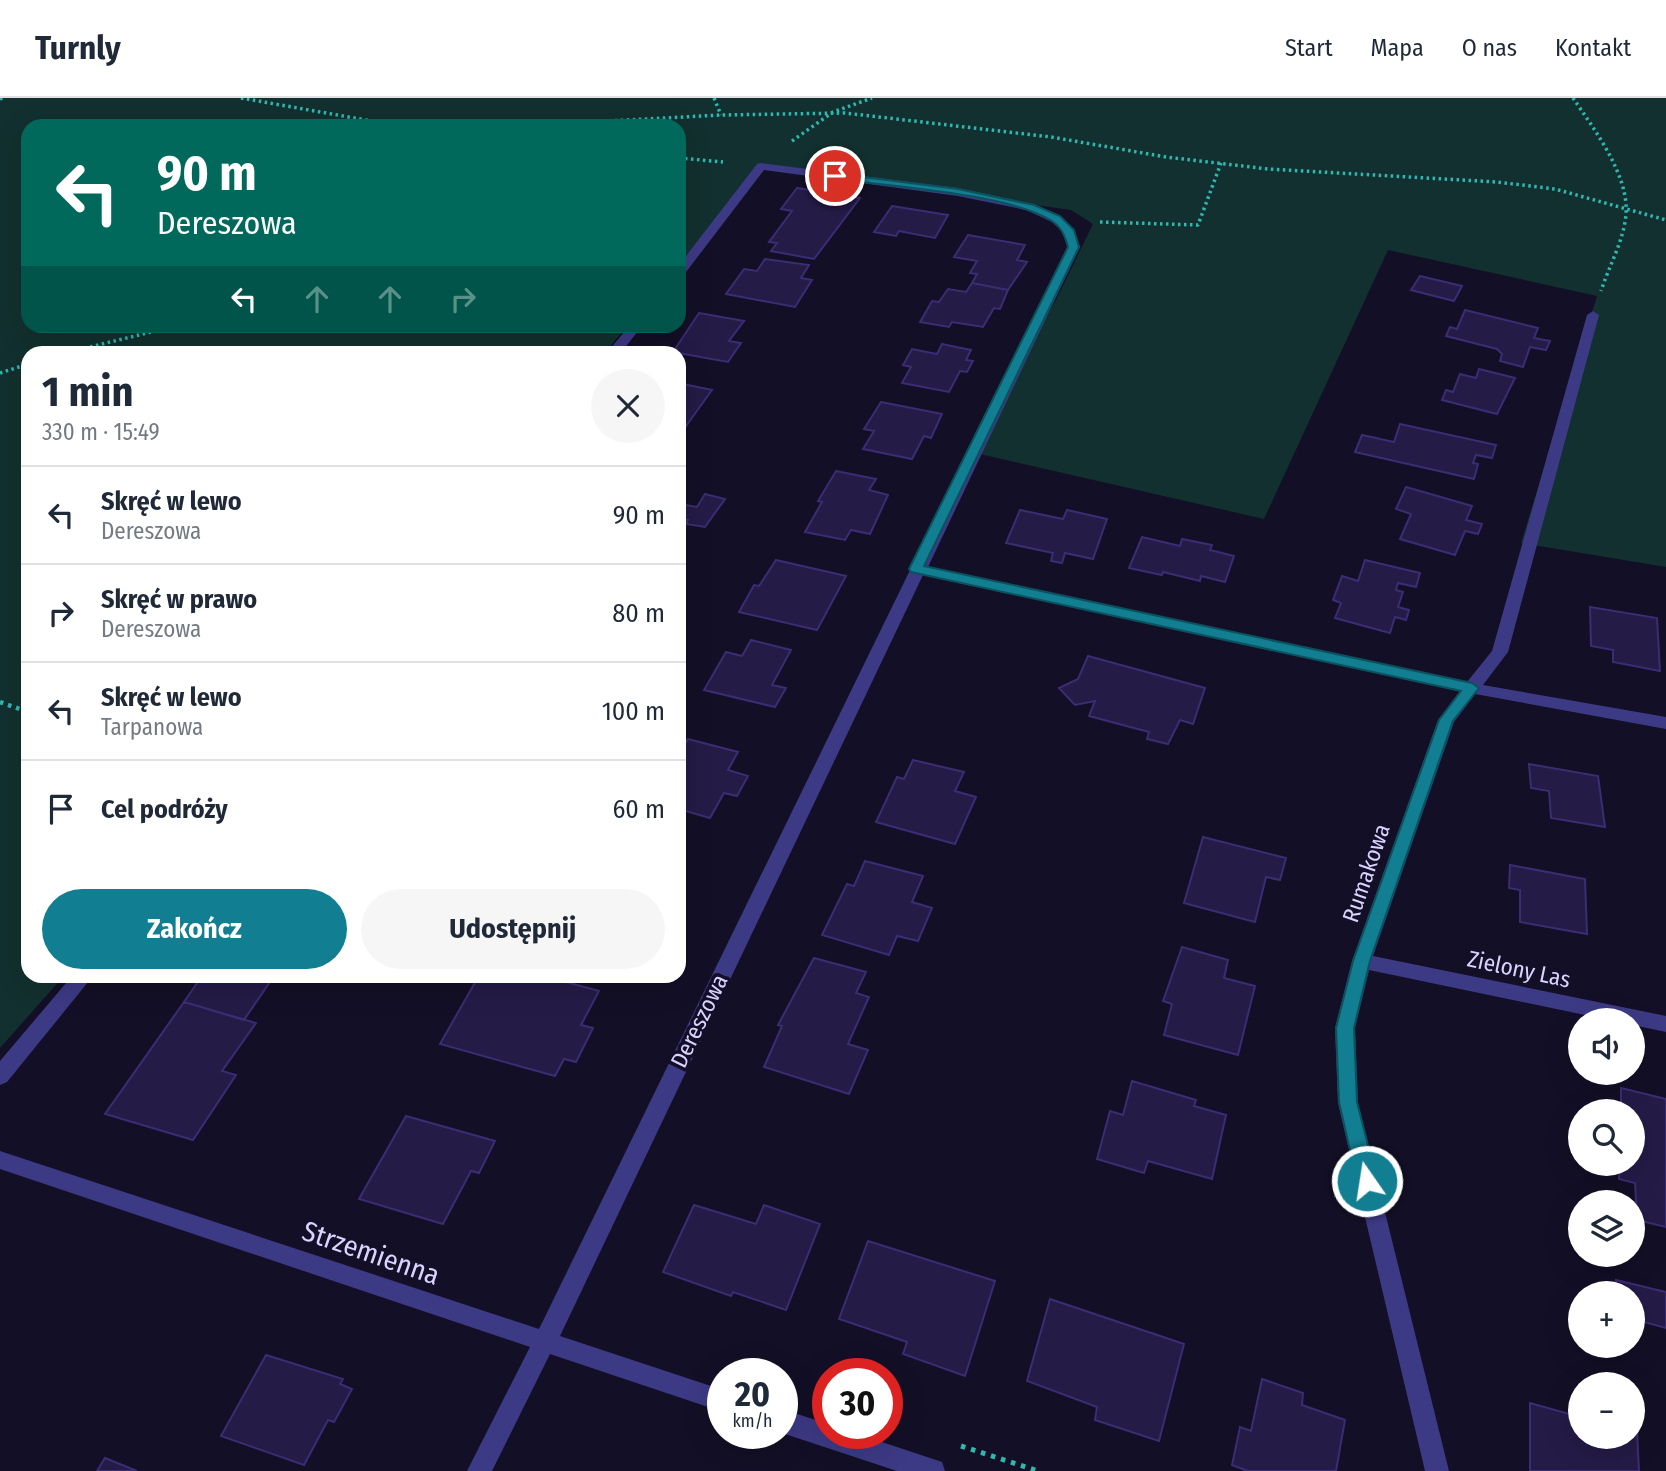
<!DOCTYPE html>
<html lang="pl">
<head>
<meta charset="utf-8">
<style>
  body { margin:0; font-family:"Fira Sans Condensed",sans-serif; background:#f6f6f7; color:#1f2937; height:100vh; display:flex; flex-direction:column; font-size:26px; white-space:nowrap }
  * { box-sizing:border-box; margin:0 }
  p { font-size:23px; color:#747a83 }
  .icon { flex:none; width:38px; height:38px; fill:none; stroke:currentColor; stroke-width:2; stroke-linecap:round; stroke-linejoin:round }
  .map { position:relative; flex:1; overflow:hidden }
  .panel { position:absolute; left:21px; top:248px; width:665px; height:637px; display:flex; flex-direction:column; background:#fff; border-radius:21px; box-shadow:0 7px 28px #0002 }
  .panel>* { flex:none }
  .top-card { position:absolute; left:21px; top:21px; width:665px; height:214px; border-radius:21px; box-shadow:0 7px 28px #0002; background:#00695c; color:#fff; overflow:hidden }
  .buttons { position:absolute; left:1568px; top:910px; display:grid; gap:14px }
  .buttons a { display:grid; place-items:center; width:77px; height:77px; border-radius:50%; background:#fff; box-shadow:0 7px 28px #0002; font-size:35px }
  .speed { position:absolute; left:707px; top:1260px; display:flex; gap:14px; font-size:35px; font-weight:700; text-align:center }
  .speed>* { display:grid; place-content:center; width:91px; height:91px; border-radius:50%; background:#fff; box-shadow:0 7px 28px #0002; line-height:1 }
  .speed small { font-size:18px; font-weight:400 }
  .speed .limit { border:10px solid #d22; background:#fff; color:#111 }
  .pin { position:absolute; display:grid; place-items:center; width:60px; height:60px; color:#fff; margin:-30px; border:4px solid #fff; border-radius:50%; box-shadow:0 2px 7px #0007 }
  .me { position:absolute; width:77px; margin:-38px; rotate:347deg; stroke-linejoin:round; filter:drop-shadow(0 0 5px #0008) }
  .turn { display:flex; align-items:center; gap:24px; height:147px; padding:0 21px; font-size:32px }
  .turn .icon { width:91px; height:91px; stroke-width:2.5 }
  .turn b { display:block; font-size:49px; line-height:60px }
  .lanes { display:flex; align-items:center; height:66px; padding:0 21px; background:#0003; justify-content:center; gap:35px; direction:ltr }
  .lanes .off { opacity:.35 }
  .round { display:grid; place-items:center; flex:none; width:74px; height:74px; border-radius:37px; background:#f6f6f7 }
  .overview { display:flex; align-items:center; justify-content:space-between; height:119px; padding:0 21px }
  h1 { font-size:42px; font-weight:700; line-height:52px }
  .button { display:flex; gap:14px; margin-top:auto; padding:14px 21px }
  .button a { flex:1; height:80px; border-radius:42px; background:#117e91; color:#fff; font-size:28px; font-weight:700; line-height:80px; text-align:center }
  .button a+a { background:#f6f6f7; color:#1f2937 }
  ul { padding:0; list-style:none }
  li { display:flex; align-items:center; gap:21px; height:98px; padding:0 21px; border-top:2px solid #e0e1e3 }
  li div { flex:1 }
  li b { display:block; font-size:26px }
  li em { font-style:normal }
  header { display:flex; align-items:center; gap:42px; box-sizing:border-box; height:98px; padding:0 35px; background:#fff; border-bottom:2px solid #e0e1e3 }
  header strong { font-size:33px }
  nav { display:flex; gap:38px; margin-inline-start:auto; font-size:24px }
  .map>svg:first-child { display:block }
</style>
</head>
<body>
<header>
<strong>Turnly</strong>
<nav><a>Start</a><a>Mapa</a><a>O nas</a><a>Kontakt</a></nav>
</header>
<div class="map">
<svg width="1666" height="1373" viewBox="0 0 1666 1373">
  <rect width="100%" height="100%" fill="#130f26"/>
  <path fill="#12302f" d="M 0,0 L 1666,0 L 1666,469 L 1521,445 L 1597,198 L 1388,152 L 1264,421 L 971,354 L 1056,202 L 1093,126 L 1071,112 L 762,69 L 679,167 L 679,28 L 28,28 L 28,228 L 627,228 L 604,256 L 28,256 L 28,878 L 63,879 L 0,950 Z"/>
  <path fill="#241b47" stroke="#3b2d73" stroke-width="2" d="M 797,90 L 860,100 L 814,161 L 771,153 L 777,145 L 769,144 L 792,113 L 781,111 Z
    M 892,108 L 948,117 L 935,140 L 899,133 L 896,138 L 874,134 Z
    M 968,137 L 1025,147 L 1017,162 L 1027,164 L 1008,192 L 972,185 L 977,176 L 970,175 L 977,163 L 954,159 Z
    M 765,161 L 809,167 L 801,180 L 812,182 L 795,209 L 726,196 L 744,171 L 757,173 Z
    M 1420,178 L 1462,188 L 1454,203 L 1411,192 Z
    M 972,185 L 1008,192 L 1000,211 L 994,210 L 983,229 L 952,224 L 949,229 L 920,224 L 932,203 L 939,204 L 948,191 L 966,194 Z
    M 1465,212 L 1538,230 L 1534,240 L 1550,243 L 1546,252 L 1530,249 L 1523,269 L 1500,263 L 1502,256 L 1497,251 L 1446,238 L 1450,229 L 1457,231 Z
    M 699,215 L 744,223 L 729,243 L 741,245 L 728,264 L 673,254 Z
    M 942,246 L 971,252 L 966,262 L 973,263 L 967,274 L 960,273 L 949,294 L 902,285 L 911,269 L 903,267 L 912,251 L 937,256 Z
    M 1479,271 L 1515,280 L 1497,316 L 1442,302 L 1446,292 L 1453,294 L 1460,276 L 1476,280 Z
    M 679,282 L 683,286 L 712,292 L 684,331 L 679,330 Z
    M 881,304 L 942,316 L 931,340 L 924,338 L 912,361 L 863,351 L 874,333 L 864,331 Z
    M 1400,326 L 1496,347 L 1492,360 L 1476,357 L 1473,365 L 1478,366 L 1474,381 L 1355,354 L 1362,337 L 1394,344 Z
    M 836,373 L 876,381 L 869,392 L 888,397 L 870,436 L 851,432 L 845,442 L 805,434 L 822,404 L 818,403 Z
    M 1406,389 L 1472,408 L 1466,422 L 1482,426 L 1478,436 L 1465,433 L 1455,457 L 1400,441 L 1411,416 L 1396,411 Z
    M 705,396 L 725,401 L 705,429 L 686,426 L 688,422 L 679,420 L 679,406 L 697,409 Z
    M 1020,412 L 1063,421 L 1067,412 L 1107,421 L 1093,461 L 1065,455 L 1062,465 L 1051,463 L 1053,455 L 1006,445 Z
    M 1142,439 L 1180,448 L 1182,441 L 1212,447 L 1210,452 L 1234,458 L 1225,484 L 1201,478 L 1200,483 L 1163,474 L 1162,477 L 1129,470 Z
    M 776,462 L 846,478 L 817,532 L 739,514 L 754,487 L 759,488 Z
    M 1365,462 L 1420,475 L 1416,489 L 1398,485 L 1396,492 L 1403,494 L 1398,509 L 1409,512 L 1406,522 L 1395,519 L 1390,535 L 1335,520 L 1341,505 L 1333,502 L 1342,478 L 1358,483 Z
    M 1590,509 L 1657,520 L 1660,573 L 1613,564 L 1613,552 L 1591,548 Z
    M 751,542 L 791,552 L 772,587 L 786,590 L 775,609 L 704,592 L 726,554 L 742,558 Z
    M 1088,558 L 1205,590 L 1193,626 L 1180,622 L 1168,646 L 1147,641 L 1149,634 L 1089,618 L 1095,603 L 1075,607 L 1059,590 L 1078,581 Z
    M 688,641 L 738,654 L 728,672 L 748,678 L 737,698 L 724,695 L 710,720 L 679,711 L 679,656 Z
    M 913,662 L 964,674 L 955,693 L 976,699 L 955,746 L 876,724 L 897,679 L 904,681 Z
    M 1529,666 L 1598,678 L 1605,729 L 1551,720 L 1549,693 L 1531,690 Z
    M 1203,739 L 1286,760 L 1280,782 L 1266,779 L 1255,824 L 1184,805 Z
    M 865,763 L 923,778 L 912,804 L 932,810 L 918,843 L 897,838 L 889,857 L 822,837 L 847,786 L 854,788 Z
    M 1510,767 L 1585,781 L 1587,836 L 1520,824 L 1520,792 L 1509,790 Z
    M 1182,849 L 1228,862 L 1224,880 L 1255,888 L 1238,957 L 1164,937 L 1172,906 L 1163,903 Z
    M 814,860 L 866,874 L 856,895 L 869,899 L 848,946 L 868,952 L 849,996 L 764,969 L 782,928 L 778,927 Z
    M 274,878 L 244,922 L 184,904 L 202,878 Z
    M 468,878 L 544,878 L 599,893 L 581,927 L 593,930 L 576,964 L 564,961 L 555,978 L 440,946 L 477,881 Z
    M 184,904 L 256,925 L 222,973 L 236,977 L 193,1042 L 105,1016 Z
    M 1132,983 L 1196,1002 L 1194,1008 L 1226,1017 L 1212,1081 L 1148,1063 L 1144,1075 L 1097,1061 L 1110,1013 L 1123,1017 Z
    M 1621,990 L 1666,1001 L 1666,1129 L 1637,1122 L 1635,1085 L 1619,1081 L 1620,1066 L 1633,1066 L 1633,1013 L 1621,1013 Z
    M 406,1018 L 495,1043 L 479,1075 L 471,1073 L 443,1126 L 359,1101 Z
    M 694,1107 L 756,1126 L 764,1107 L 820,1126 L 786,1212 L 733,1194 L 731,1198 L 663,1174 Z
    M 868,1143 L 995,1183 L 965,1278 L 903,1256 L 907,1244 L 839,1221 Z
    M 1616,1182 L 1666,1194 L 1666,1230 L 1633,1221 L 1633,1195 L 1616,1195 Z
    M 1050,1201 L 1184,1246 L 1159,1343 L 1095,1322 L 1097,1309 L 1027,1283 Z
    M 266,1257 L 343,1281 L 340,1286 L 352,1291 L 334,1324 L 328,1322 L 304,1367 L 221,1338 Z
    M 1262,1281 L 1303,1295 L 1302,1307 L 1345,1322 L 1336,1373 L 1248,1373 L 1232,1367 L 1240,1329 L 1251,1333 Z
    M 1530,1305 L 1580,1319 L 1580,1339 L 1633,1339 L 1633,1332 L 1637,1333 L 1639,1373 L 1530,1373 Z
    M 105,1360 L 137,1373 L 97,1373 Z"/>
  <g fill="none" stroke-linecap="round" stroke-linejoin="round">
    <path stroke="#2fb8b0" stroke-width="3.5" stroke-dasharray="2.5 3.5" stroke-linecap="butt" d="M 241,0 L 400,28
      M 714,0 L 721,17
      M 1573,0 C 1594,31 1629,77 1626,116 C 1624,142 1609,168 1601,193
      M 0,1 L 3,0
      M 513,28 L 721,17 L 845,15 L 1051,39 L 1166,59 L 1268,71 L 1497,84 L 1555,91 L 1666,122
      M 792,43 L 833,14 L 872,0
      M 679,60 L 723,64
      M 1100,124 L 1198,127 L 1221,65
      M 61,256 L 176,228
      M 0,275 L 28,266"/>
    <path stroke="#2fb8b0" stroke-width="4.5" stroke-dasharray="3.5 5" stroke-linecap="butt" d="M 0,604 L 28,614"/>
    <path stroke="#2fb8b0" stroke-width="5" stroke-dasharray="4.5 6" stroke-linecap="butt" d="M 961,1348 L 1038,1373"/>
    <path fill="#3d3a85" fill-rule="evenodd" d="M 761,65 L 958,90 L 1034,106 L 1060,118 L 1074,131 L 1080,149 L 928,469 L 1467,584 L 1492,553 L 1587,217 L 1593,213 L 1599,217 L 1508,554 L 1483,587 L 1666,619 L 1666,631 L 1475,596 L 1454,624 L 1373,858 L 1666,918 L 1666,934 L 1633,927 L 1633,922 L 1609,922 L 1369,872 L 1355,930 L 1358,1005 L 1449,1373 L 1425,1373 L 1338,1005 L 1335,930 L 1352,863 L 1438,622 L 1460,593 L 923,477 L 560,1238 L 723,1292 L 723,1314 L 550,1256 L 492,1373 L 467,1373 L 530,1249 L 0,1071 L 0,1053 L 539,1231 L 1068,149 L 1064,135 L 1052,124 L 1026,112 L 958,98 L 764,72 L 683,178 L 679,179 L 679,167 L 757,66 Z
      M 629,228 L 642,228 L 620,256 L 606,256 Z
      M 72,878 L 93,878 L 7,984 L 0,987 L 0,963 Z
      M 782,1311 L 828,1326 L 828,1335 L 855,1335 L 942,1364 L 945,1373 L 897,1373 L 782,1335 Z"/>
  </g>
  <path fill="#117e91" stroke="#0b525e" stroke-width="2" d="M 831,75 L 958,91 L 1034,107 L 1060,118 L 1074,132 L 1079,149 L 924,468 L 1472,585 L 1479,590 L 1453,623 L 1370,863 L 1354,930 L 1357,1004 L 1377,1083 L 1374,1089 L 1367,1092 L 1360,1089 L 1357,1083 L 1339,1004 L 1336,930 L 1353,863 L 1439,622 L 1461,593 L 911,474 L 909,471 L 1068,149 C 1065,138 1062,130 1052,123 C 1010,96 888,88 835,81 L 831,80 Z"/>
  <g text-anchor="middle" dominant-baseline="central" stroke-width="7" stroke-linejoin="round" paint-order="stroke">
    <g font-size="23" fill="#d9d4ff" stroke="#130f26">
      <text transform="translate(1366 775) rotate(-71)">Rumakowa</text>
      <text transform="translate(1519 871) rotate(12)">Zielony Las</text>
      <text transform="translate(699 923) rotate(-64)">Dereszowa</text>
    </g>
    <g font-size="28" fill="#d9d4ff" stroke="#130f26">
      <text transform="translate(371 1155) rotate(19)">Strzemienna</text>
    </g>
  </g>
</svg>
<div class="buttons">
<a><svg class="icon" aria-label="sound" viewBox="0 0 24 24"><path d="M4 9h4l5-4v14l-5-4H4zM17 9q2 3 0 6"/></svg></a>
<a><svg class="icon" aria-label="search" viewBox="0 0 24 24"><circle cx="10" cy="10" r="6"/><path d="M15 15l6 6"/></svg></a>
<a><svg class="icon" aria-label="layers" viewBox="0 0 24 24"><path d="M12 4l9 5-9 5-9-5zM3 14l9 5 9-5"/></svg></a>
<a>+</a>
<a>−</a>
</div>
<div class="speed"><div>20<small>km/h</small></div><div class="limit">30</div></div>
<div class="pin" style="left:835px;top:78px;background:#d93025"><svg class="icon" aria-label="arrive" viewBox="0 0 24 24"><path d="M6 21V4h12l-3 4 3 4H6"/></svg></div>
<svg class="me" style="left:1367px;top:1083px" viewBox="-20 -20 40 40"><circle r="17" fill="#117e91" stroke="#fff" stroke-width="3"/><path d="M0-11L8 9 0 5-8 9z" fill="#fff"/></svg>
<div class="top-card">
<div class="turn"><svg class="icon" aria-label="left" viewBox="0 0 24 24"><path d="M17 20v-9H6M10 6l-5 5 5 5"/></svg><div><b>90 m</b>Dereszowa</div></div>
<div class="lanes"><svg class="icon" aria-label="left" viewBox="0 0 24 24"><path d="M17 20v-9H6M10 6l-5 5 5 5"/></svg><svg class="icon off" aria-label="ahead" viewBox="0 0 24 24"><path d="M12 20V5M6 11l6-6 6 6"/></svg><svg class="icon off" aria-label="ahead" viewBox="0 0 24 24"><path d="M12 20V5M6 11l6-6 6 6"/></svg><svg class="icon off" aria-label="right" viewBox="0 0 24 24"><path d="M7 20v-9h11M14 6l5 5-5 5"/></svg></div>
</div>
<section class="panel">
<div class="overview"><div><h1>1 min</h1><p>330 m · 15:49</p></div><a class="round"><svg class="icon" aria-label="close" viewBox="0 0 24 24"><path d="M6 6l12 12M18 6L6 18"/></svg></a></div>
<ul>
<li><svg class="icon" aria-label="left" viewBox="0 0 24 24"><path d="M17 20v-9H6M10 6l-5 5 5 5"/></svg><div><b>Skręć w lewo</b><p>Dereszowa</p></div><em>90 m</em></li>
<li><svg class="icon" aria-label="right" viewBox="0 0 24 24"><path d="M7 20v-9h11M14 6l5 5-5 5"/></svg><div><b>Skręć w prawo</b><p>Dereszowa</p></div><em>80 m</em></li>
<li><svg class="icon" aria-label="left" viewBox="0 0 24 24"><path d="M17 20v-9H6M10 6l-5 5 5 5"/></svg><div><b>Skręć w lewo</b><p>Tarpanowa</p></div><em>100 m</em></li>
<li><svg class="icon" aria-label="arrive" viewBox="0 0 24 24"><path d="M6 21V4h12l-3 4 3 4H6"/></svg><div><b>Cel podróży</b></div><em>60 m</em></li>
</ul>
<div class="button"><a>Zakończ</a><a>Udostępnij</a></div>
</section>
</div>
</body>
</html>
